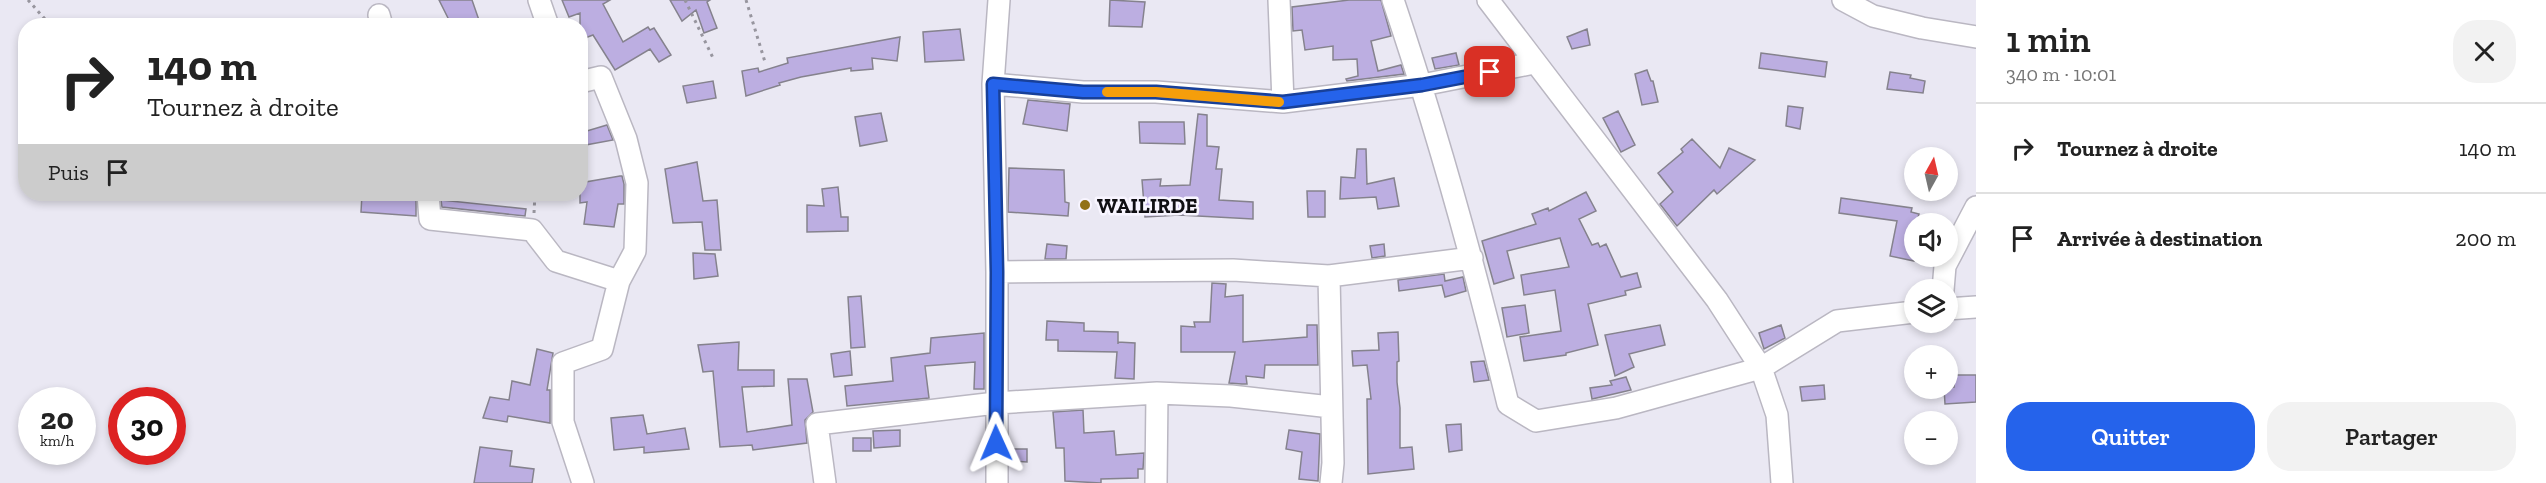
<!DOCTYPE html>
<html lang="fr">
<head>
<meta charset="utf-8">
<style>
  body { margin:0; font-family:"Zilla Slab",serif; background:#f2f2f2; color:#222; height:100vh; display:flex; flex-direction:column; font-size:22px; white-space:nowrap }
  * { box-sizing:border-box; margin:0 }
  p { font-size:20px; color:#767676 }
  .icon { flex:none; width:33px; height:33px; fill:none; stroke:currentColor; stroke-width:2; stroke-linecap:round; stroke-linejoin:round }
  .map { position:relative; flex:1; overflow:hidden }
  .side { display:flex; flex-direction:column; background:#fff; width:570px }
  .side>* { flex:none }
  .top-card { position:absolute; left:18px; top:18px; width:570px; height:183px; border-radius:24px; box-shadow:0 3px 9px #0003; background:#fff; color:#222; overflow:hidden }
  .needle { width:39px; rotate:8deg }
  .fabs { position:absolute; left:1904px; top:147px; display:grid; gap:12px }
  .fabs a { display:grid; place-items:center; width:54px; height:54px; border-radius:50%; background:#fff; box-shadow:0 3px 9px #0003; font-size:30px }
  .speed { position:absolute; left:18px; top:387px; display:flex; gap:12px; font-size:30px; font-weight:700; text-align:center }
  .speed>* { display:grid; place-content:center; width:78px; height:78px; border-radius:50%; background:#fff; box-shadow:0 3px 9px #0003; line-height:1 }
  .speed small { font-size:15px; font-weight:400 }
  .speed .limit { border:9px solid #d22; background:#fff; color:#111 }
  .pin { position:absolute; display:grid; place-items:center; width:51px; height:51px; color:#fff; margin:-26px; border-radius:12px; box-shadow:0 3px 9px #0006 }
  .me { position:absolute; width:66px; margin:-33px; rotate:359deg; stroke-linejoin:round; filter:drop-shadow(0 0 4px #0008) }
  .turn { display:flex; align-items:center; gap:21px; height:126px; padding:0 30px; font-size:27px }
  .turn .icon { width:78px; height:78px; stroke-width:2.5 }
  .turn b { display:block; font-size:42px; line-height:51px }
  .then { display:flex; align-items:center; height:57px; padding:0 30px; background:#0003; gap:12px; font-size:22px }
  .round { display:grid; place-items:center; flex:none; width:63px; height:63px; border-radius:24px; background:#f2f2f2 }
  .summary { display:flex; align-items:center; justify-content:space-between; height:102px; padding:0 30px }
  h1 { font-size:36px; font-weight:600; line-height:45px }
  .cta { display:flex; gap:12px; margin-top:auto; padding:12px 30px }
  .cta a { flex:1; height:69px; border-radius:24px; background:#2563eb; color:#fff; font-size:24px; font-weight:600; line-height:69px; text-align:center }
  .cta a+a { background:#f2f2f2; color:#222 }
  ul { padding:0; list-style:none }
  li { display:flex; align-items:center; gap:18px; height:90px; padding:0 30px; border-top:2px solid #e0e0e0 }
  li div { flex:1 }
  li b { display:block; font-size:22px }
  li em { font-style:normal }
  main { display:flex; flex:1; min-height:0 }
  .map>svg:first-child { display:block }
</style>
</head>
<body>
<main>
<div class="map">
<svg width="1976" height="483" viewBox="0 0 1976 483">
  <rect width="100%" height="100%" fill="#eae8f3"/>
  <path fill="#bcaee1" stroke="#85828d" stroke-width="1.5" d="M 439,0 L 472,0 L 481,26 L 452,26 Z
    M 562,0 L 610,0 L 603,4 L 623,42 L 648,27 L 650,30 L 654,28 L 671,55 L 659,62 L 650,49 L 615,70 L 593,35 L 580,40 L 580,13 L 569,17 Z
    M 670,0 L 710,0 L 707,2 L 717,28 L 704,33 L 696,10 L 682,21 Z
    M 1110,0 L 1145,2 L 1142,27 L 1109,26 Z
    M 1349,0 L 1381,0 L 1391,36 L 1371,41 L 1378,71 L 1401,65 L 1404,74 L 1347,81 L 1346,79 L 1358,76 L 1357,59 L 1333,60 L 1333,46 L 1305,50 L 1302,30 L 1293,31 L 1292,7 Z
    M 960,29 L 964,60 L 925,62 L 923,32 Z
    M 1587,29 L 1590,45 L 1572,49 L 1567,37 Z
    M 900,37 L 897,61 L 872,58 L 873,69 L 851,71 L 851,68 L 801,77 L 779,83 L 780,85 L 746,96 L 742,71 L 758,68 L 759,72 L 788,63 L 787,58 Z
    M 1456,53 L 1459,65 L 1435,69 L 1432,58 Z
    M 1761,53 L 1827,62 L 1825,77 L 1759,68 Z
    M 1647,70 L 1651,81 L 1653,81 L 1658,102 L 1642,105 L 1635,74 Z
    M 1890,72 L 1911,75 L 1910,78 L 1925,81 L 1923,93 L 1887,89 Z
    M 713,81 L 716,98 L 687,103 L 683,86 Z
    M 1028,100 L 1070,104 L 1067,131 L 1023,124 Z
    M 1788,106 L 1803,108 L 1800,129 L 1786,126 Z
    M 1618,111 L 1635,145 L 1621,152 L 1603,118 Z
    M 881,113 L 887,141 L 860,146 L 855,117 Z
    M 1198,114 L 1207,115 L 1207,146 L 1219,147 L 1216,169 L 1222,169 L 1219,200 L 1253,202 L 1253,219 L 1179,215 L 1145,217 L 1142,180 L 1161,179 L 1160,186 L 1190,185 Z
    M 1139,122 L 1184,122 L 1185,144 L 1140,143 Z
    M 607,125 L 613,140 L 580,146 L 580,133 Z
    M 1692,139 L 1720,168 L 1729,148 L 1755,160 L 1717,194 L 1714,190 L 1677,226 L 1660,204 L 1673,192 L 1658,173 L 1683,152 L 1681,149 Z
    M 1357,149 L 1366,149 L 1367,184 L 1394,178 L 1399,206 L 1378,209 L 1376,197 L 1340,199 L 1341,177 L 1355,178 Z
    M 697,162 L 703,201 L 717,200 L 721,250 L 705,250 L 702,222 L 673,223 L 665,169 Z
    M 1009,168 L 1064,170 L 1065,202 L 1069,203 L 1068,216 L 1008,212 Z
    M 620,176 L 622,176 L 624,184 L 624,204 L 618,204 L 614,227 L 584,224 L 587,202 L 580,203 L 580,183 Z
    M 838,187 L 841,217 L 848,217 L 848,231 L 807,232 L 807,205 L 824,206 L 822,189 Z
    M 1307,191 L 1325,191 L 1325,217 L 1308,217 Z
    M 1586,192 L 1596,211 L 1579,219 L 1592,245 L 1598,243 L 1600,247 L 1606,244 L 1621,277 L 1637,273 L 1641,287 L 1625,291 L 1626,295 L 1588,304 L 1598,345 L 1566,353 L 1566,355 L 1524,361 L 1520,337 L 1561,331 L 1555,290 L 1524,295 L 1521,275 L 1569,267 L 1560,238 L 1507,251 L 1514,278 L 1494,284 L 1482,241 L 1536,224 L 1532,214 L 1548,208 L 1549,211 Z
    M 362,194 L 394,194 L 394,200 L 416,200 L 416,216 L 361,212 Z
    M 1841,198 L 1912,208 L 1911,212 L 1919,214 L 1916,224 L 1914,224 L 1914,261 L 1890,256 L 1897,221 L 1839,213 Z
    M 441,200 L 526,209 L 525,216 L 442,207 Z
    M 1047,244 L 1067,246 L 1066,259 L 1045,259 Z
    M 1384,244 L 1385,256 L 1372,258 L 1370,246 Z
    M 693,253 L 715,254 L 718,276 L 694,279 Z
    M 1444,274 L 1445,281 L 1463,277 L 1466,291 L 1445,297 L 1442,285 L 1399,291 L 1398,280 Z
    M 1212,283 L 1226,284 L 1225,297 L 1243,295 L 1243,342 L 1307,337 L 1307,325 L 1317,325 L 1318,365 L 1265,365 L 1264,378 L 1246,376 L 1247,384 L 1242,384 L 1229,383 L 1235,352 L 1181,352 L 1181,326 L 1195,327 L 1194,322 L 1210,322 Z
    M 861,296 L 865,347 L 851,348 L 848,297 Z
    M 1525,305 L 1529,333 L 1507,337 L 1502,308 Z
    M 1047,321 L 1084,323 L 1084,331 L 1118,332 L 1118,344 L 1118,342 L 1135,343 L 1134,379 L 1115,378 L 1117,352 L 1058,351 L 1058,340 L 1046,340 Z
    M 1660,325 L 1665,345 L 1629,354 L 1634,367 L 1615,376 L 1605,335 Z
    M 1781,325 L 1785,338 L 1764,349 L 1759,333 Z
    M 1398,332 L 1399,361 L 1397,362 L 1397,382 L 1400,408 L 1400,448 L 1412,447 L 1414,469 L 1368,474 L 1367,399 L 1371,399 L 1367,365 L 1353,366 L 1352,351 L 1379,350 L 1378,333 Z
    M 984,333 L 984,389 L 974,389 L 975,362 L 925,366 L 929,398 L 847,406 L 845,386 L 893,381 L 891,358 L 930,353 L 931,338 Z
    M 739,342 L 738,370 L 774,370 L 774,386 L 742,387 L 747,432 L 792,425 L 788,379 L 807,379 L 813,412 L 805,420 L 807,443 L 753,450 L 752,445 L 720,447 L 713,371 L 703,372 L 698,345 Z
    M 537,349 L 553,353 L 547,390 L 550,390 L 550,423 L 508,416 L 507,422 L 483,418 L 490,397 L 509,400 L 512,381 L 530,385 Z
    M 850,351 L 852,375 L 834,377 L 831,354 Z
    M 1484,361 L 1489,380 L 1474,382 L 1471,362 Z
    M 1954,375 L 1976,375 L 1976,402 L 1945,404 L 1944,388 L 1954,387 Z
    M 1626,377 L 1631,390 L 1592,399 L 1590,388 L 1612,385 L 1610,381 Z
    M 1824,385 L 1825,399 L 1802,401 L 1800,387 Z
    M 1083,410 L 1084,433 L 1114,431 L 1116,455 L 1144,453 L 1143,469 L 1138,469 L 1138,478 L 1101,479 L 1101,483 L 1065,481 L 1064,448 L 1056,448 L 1053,412 Z
    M 643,415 L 647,434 L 685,428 L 689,449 L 644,453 L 644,447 L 614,450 L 611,418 Z
    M 1461,424 L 1462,450 L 1449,452 L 1446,425 Z
    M 900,430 L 900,446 L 874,448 L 873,431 Z
    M 1289,430 L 1320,434 L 1318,481 L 1299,479 L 1302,452 L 1286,449 Z
    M 853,438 L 871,438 L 871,451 L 853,451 Z
    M 480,447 L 512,451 L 510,466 L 534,469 L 532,483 L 474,483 Z
    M 1010,449 L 1027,449 L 1027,462 L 1010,461 Z"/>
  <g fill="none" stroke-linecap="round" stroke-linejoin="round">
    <defs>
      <path id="minor" d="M 539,0 L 548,26
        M 1279,0 L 1283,102
        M 1393,0 C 1438,133 1475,267 1508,404 L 1536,421 L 1616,408 L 1761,368 L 1837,321 L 1914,312
        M 1488,0 L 1717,300 L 1761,368 L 1777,415 L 1782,483
        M 1843,0 L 1873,16 L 1922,28 L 1976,37
        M 379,15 L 382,26
        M 580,82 L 601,77 L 626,139 L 637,183 L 635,251 L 619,281
        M 993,84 L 1083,92 L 1156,92 L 1283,102 L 1422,85 L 1534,63
        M 428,194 L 430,219 L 532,230 L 556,261 L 619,281 L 602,349 L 563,363 L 563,422 L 583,483
        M 997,272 L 1233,270 L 1329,276 L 1472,258
        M 1329,276 L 1333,463 L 1331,483
        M 1943,290 L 1945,266 L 1976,207
        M 1947,309 L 1976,307
        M 825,483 L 817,424 L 996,403 L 1157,393 L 1231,396 L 1331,407
        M 997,483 L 997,272 L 993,84 L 999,0
        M 1156,483 L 1157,393"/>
    </defs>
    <use href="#minor" stroke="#bab7c2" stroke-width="24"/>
    <path stroke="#97959e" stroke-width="3" stroke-dasharray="3 4.5" stroke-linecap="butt" d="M 28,0 L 51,26
      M 685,0 L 714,60
      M 746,0 L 765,62
      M 534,213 L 535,194"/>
    <use href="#minor" stroke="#fff" stroke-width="21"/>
  </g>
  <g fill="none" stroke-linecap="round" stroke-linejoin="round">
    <defs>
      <path id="route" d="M 996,443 L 997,272 L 993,84 L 1083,92 L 1156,92 L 1283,102 L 1422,85 L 1490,72"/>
    </defs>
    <use href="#route" stroke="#184099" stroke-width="15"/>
    <use href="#route" stroke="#2563eb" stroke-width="10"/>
    <path stroke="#f59e0b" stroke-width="10" d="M 1107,92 L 1156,92 L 1279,102"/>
  </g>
  <circle fill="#927218" stroke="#f8f5ff" stroke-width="2" cx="1085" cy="205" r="6"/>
  <g text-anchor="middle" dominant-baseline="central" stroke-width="5" stroke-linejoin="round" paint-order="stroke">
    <g font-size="21" font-weight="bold" fill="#100f13" stroke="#f8f5ff" text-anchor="start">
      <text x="1097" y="205">WAILIRDE</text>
    </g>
  </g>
</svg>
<div class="fabs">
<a><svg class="needle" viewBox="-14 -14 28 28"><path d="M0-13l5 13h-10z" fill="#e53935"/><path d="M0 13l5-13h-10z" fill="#767676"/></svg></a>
<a><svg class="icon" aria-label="sound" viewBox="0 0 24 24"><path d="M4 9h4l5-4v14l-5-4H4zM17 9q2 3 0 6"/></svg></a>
<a><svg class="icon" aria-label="layers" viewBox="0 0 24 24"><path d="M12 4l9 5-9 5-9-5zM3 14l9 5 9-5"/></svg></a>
<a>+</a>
<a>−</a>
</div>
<div class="speed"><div>20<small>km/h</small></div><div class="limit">30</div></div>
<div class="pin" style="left:1490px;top:72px;background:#d93025"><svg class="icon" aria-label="arrive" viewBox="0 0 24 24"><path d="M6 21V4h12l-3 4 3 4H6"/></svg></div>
<svg class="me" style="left:996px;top:443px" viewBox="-20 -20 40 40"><path d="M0-17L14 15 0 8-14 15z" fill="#2563eb" stroke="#fff" stroke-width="4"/></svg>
<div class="top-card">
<div class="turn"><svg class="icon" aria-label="right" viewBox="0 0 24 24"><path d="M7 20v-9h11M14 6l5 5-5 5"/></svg><div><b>140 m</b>Tournez à droite</div></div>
<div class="then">Puis<svg class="icon" aria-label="arrive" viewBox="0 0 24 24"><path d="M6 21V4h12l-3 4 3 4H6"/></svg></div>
</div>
</div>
<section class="side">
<div class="summary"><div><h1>1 min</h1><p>340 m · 10:01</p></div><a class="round"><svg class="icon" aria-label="close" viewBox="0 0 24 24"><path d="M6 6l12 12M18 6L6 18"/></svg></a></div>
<ul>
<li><svg class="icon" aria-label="right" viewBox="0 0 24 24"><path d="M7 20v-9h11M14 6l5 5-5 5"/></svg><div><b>Tournez à droite</b></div><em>140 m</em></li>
<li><svg class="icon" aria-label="arrive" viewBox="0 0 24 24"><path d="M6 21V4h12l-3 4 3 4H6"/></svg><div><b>Arrivée à destination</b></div><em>200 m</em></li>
</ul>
<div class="cta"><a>Quitter</a><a>Partager</a></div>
</section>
</main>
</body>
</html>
